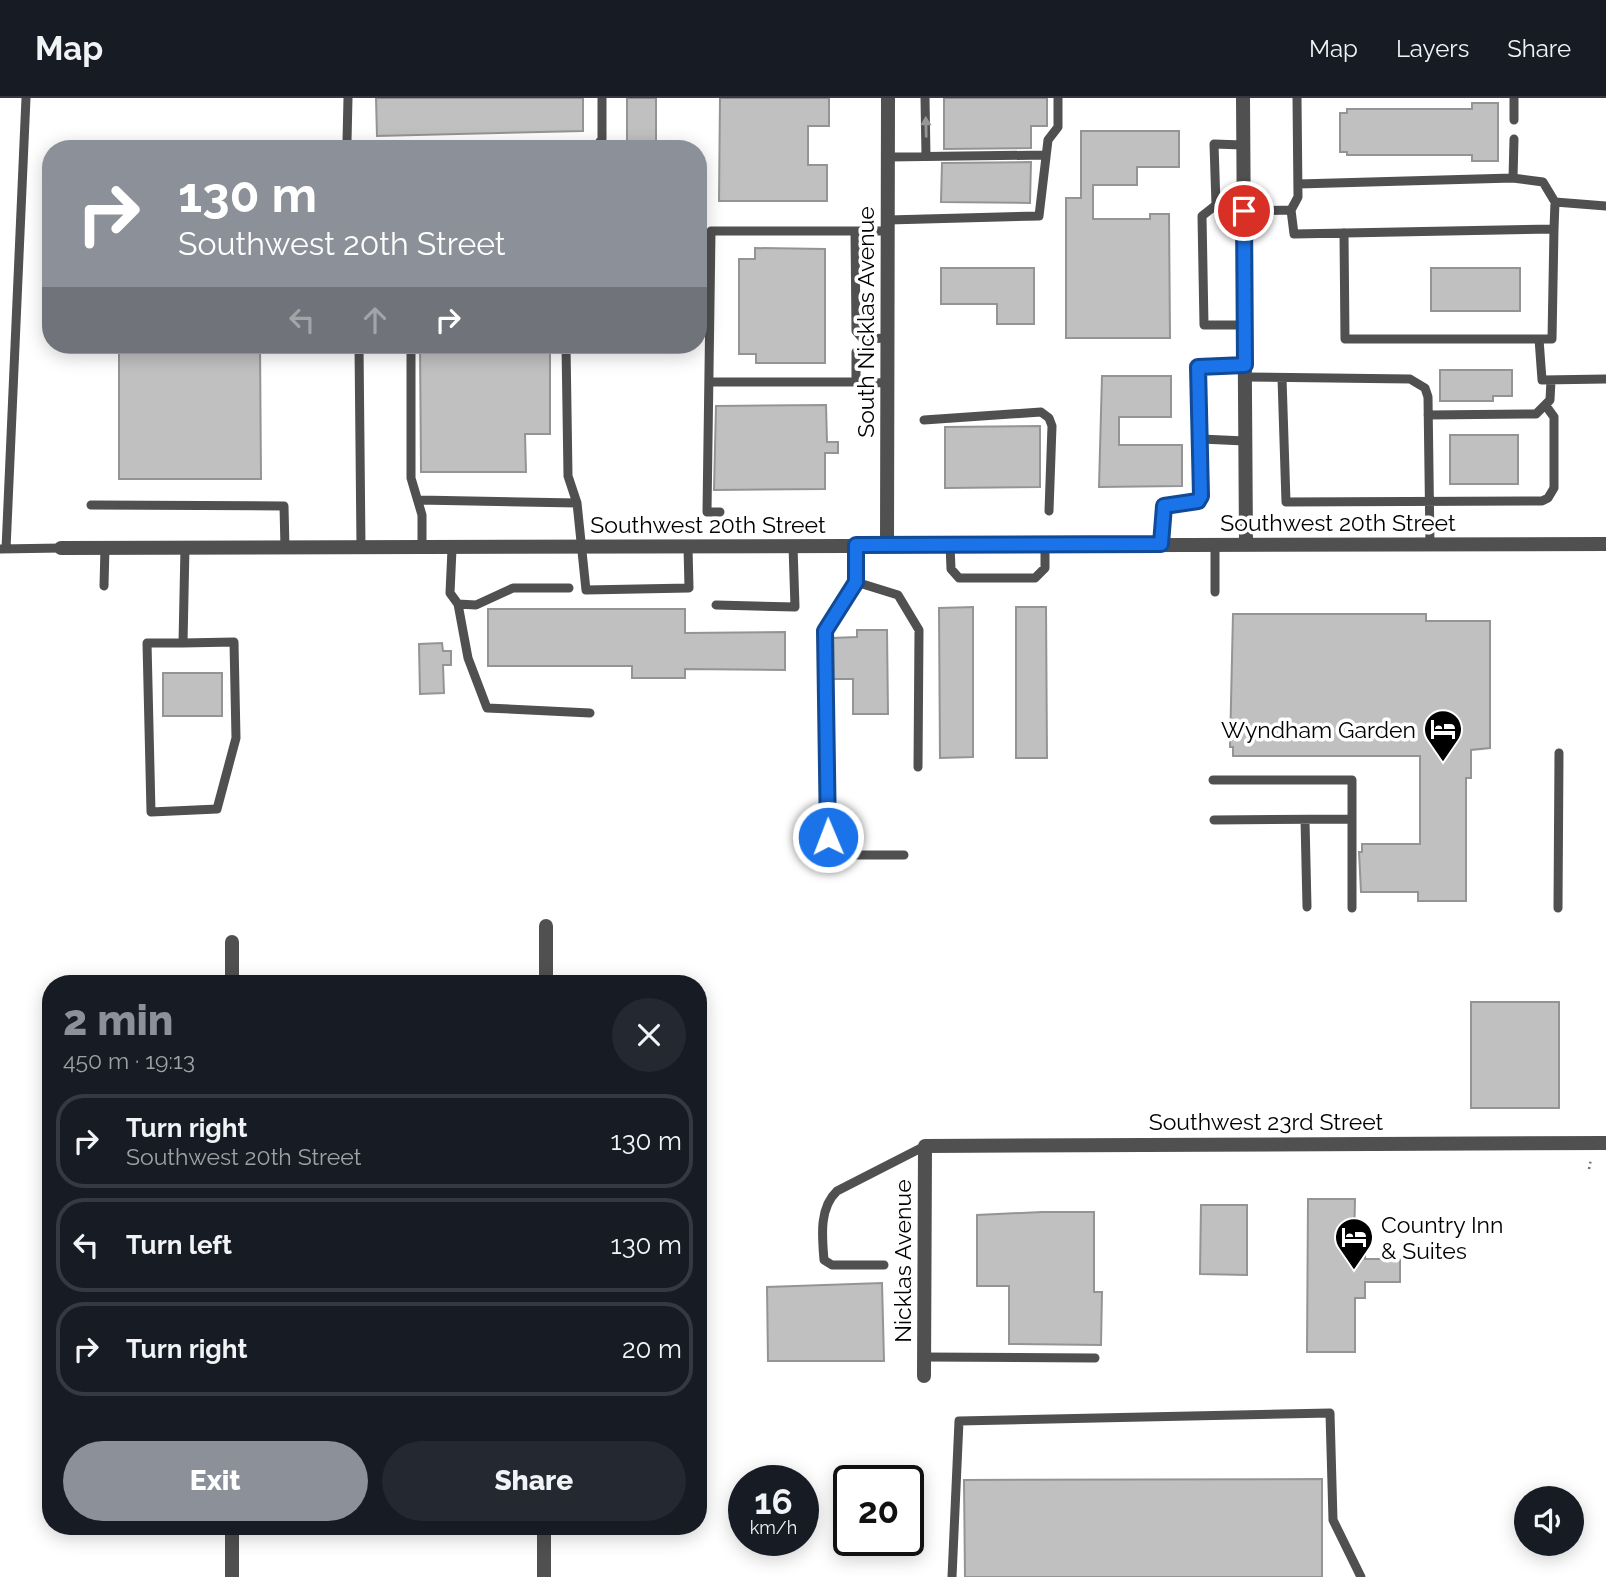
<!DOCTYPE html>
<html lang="en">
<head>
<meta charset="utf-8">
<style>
  body { margin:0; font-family:Raleway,sans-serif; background:#242831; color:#f1f3f6; height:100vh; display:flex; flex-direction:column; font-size:26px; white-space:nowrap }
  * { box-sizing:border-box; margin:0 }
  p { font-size:23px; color:#9ea1a6 }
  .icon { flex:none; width:38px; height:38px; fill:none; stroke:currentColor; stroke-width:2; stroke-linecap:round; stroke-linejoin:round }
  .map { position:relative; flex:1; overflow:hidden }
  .drawer { position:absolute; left:42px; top:877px; width:665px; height:560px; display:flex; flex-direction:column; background:#171b24; border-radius:28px; box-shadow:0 4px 18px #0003 }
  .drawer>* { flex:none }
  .top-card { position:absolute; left:42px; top:42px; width:665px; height:214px; border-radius:28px; box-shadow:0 4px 18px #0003; background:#8c9099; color:#fff; overflow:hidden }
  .fabs { position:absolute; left:1514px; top:1388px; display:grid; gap:14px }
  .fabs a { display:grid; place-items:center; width:70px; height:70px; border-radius:50%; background:#171b24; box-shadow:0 4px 18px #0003; font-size:35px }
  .speed { position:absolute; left:728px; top:1367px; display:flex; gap:14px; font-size:35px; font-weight:700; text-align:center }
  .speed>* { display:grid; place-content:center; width:91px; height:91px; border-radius:50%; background:#171b24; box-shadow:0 4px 18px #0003; line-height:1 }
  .speed small { font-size:18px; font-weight:400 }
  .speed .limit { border:4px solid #111; border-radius:10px; background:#fff; color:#111 }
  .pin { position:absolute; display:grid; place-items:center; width:60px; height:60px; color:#fff; margin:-30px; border:4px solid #fff; border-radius:50%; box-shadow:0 2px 7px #0007 }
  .me { position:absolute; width:77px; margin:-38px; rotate:359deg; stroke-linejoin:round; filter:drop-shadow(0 0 5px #0008) }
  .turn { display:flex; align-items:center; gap:24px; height:147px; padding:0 21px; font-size:32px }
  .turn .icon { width:91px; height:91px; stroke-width:2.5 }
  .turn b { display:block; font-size:49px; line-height:60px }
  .lanes { display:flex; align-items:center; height:66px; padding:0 21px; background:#0003; justify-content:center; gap:35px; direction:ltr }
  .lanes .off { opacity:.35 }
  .round { display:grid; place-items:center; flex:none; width:74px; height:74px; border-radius:37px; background:#242831 }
  .headline { display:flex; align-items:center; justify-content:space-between; height:119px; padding:0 21px }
  h1 { font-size:42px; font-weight:800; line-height:52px; color:#8c9099 }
  .primary-button { display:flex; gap:14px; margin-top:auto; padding:14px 21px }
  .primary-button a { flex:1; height:80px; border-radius:42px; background:#8c9099; color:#fff; font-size:28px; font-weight:800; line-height:80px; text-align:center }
  .primary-button a+a { background:#242831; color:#f1f3f6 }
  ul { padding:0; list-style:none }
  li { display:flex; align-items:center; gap:21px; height:94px; margin:0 14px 10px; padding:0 7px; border:4px solid #363941; border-radius:28px }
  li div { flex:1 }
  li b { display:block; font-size:26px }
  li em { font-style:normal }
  header { display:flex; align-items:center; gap:42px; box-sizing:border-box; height:98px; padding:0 35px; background:#171b24; border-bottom:2px solid #363941 }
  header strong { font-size:33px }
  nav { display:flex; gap:38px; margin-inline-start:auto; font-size:24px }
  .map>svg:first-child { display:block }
</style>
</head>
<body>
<header>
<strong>Map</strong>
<nav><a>Map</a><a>Layers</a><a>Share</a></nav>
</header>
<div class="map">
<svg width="1606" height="1479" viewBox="0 0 1606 1479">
  <rect width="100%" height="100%" fill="#fff"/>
  <path fill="#c0c0c0" stroke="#949494" stroke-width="2" d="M 376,0 L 583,0 L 583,33 L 377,38 Z
    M 627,0 L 656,0 L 656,51 L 627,51 Z
    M 720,0 L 829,0 L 829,28 L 808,28 L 808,67 L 827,67 L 827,103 L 719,103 Z
    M 944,0 L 1047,0 L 1047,28 L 1031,28 L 1031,50 L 944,51 Z
    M 1472,5 L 1498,5 L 1498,63 L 1472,63 L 1472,57 L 1347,57 L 1347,54 L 1340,54 L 1340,15 L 1347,15 L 1347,11 L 1472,11 Z
    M 1081,33 L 1179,33 L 1179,69 L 1137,69 L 1137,87 L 1093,87 L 1093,121 L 1150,121 L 1150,116 L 1169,116 L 1170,240 L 1066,240 L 1066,100 L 1081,100 Z
    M 1031,64 L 1030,105 L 941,104 L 942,65 Z
    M 755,150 L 825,151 L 825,265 L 756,265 L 756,256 L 739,256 L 739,161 L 755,161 Z
    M 941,170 L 1034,170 L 1034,226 L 997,226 L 997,206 L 941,206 Z
    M 1431,170 L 1520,170 L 1520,213 L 1431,213 Z
    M 119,247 L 260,247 L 261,381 L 119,381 Z
    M 420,247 L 550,248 L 550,336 L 525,336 L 526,374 L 421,374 Z
    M 1440,272 L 1512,272 L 1512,298 L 1493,298 L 1493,303 L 1440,303 Z
    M 1102,278 L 1171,278 L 1171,319 L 1119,319 L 1119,347 L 1182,347 L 1182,388 L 1099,389 Z
    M 826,307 L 827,344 L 838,344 L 838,355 L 825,355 L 825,391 L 714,392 L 716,308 Z
    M 1040,328 L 1040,389 L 945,390 L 945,329 Z
    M 1450,337 L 1518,337 L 1518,386 L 1450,386 Z
    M 973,509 L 973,659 L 940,660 L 939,510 Z
    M 1016,509 L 1046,509 L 1047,660 L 1016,660 Z
    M 488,511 L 685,511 L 685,535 L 785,534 L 785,572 L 685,571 L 685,580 L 632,580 L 632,568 L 488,568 Z
    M 1233,516 L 1426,516 L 1426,523 L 1490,523 L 1490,650 L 1471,652 L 1471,680 L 1466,680 L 1466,803 L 1418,803 L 1418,794 L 1361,794 L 1359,754 L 1362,754 L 1362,746 L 1420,746 L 1420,658 L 1233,658 L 1233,649 L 1230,649 Z
    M 857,532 L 887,532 L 888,616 L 853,616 L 853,581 L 833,581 L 832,540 L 857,539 Z
    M 442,545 L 443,553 L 451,553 L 451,567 L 443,567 L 444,595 L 420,596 L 419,546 Z
    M 163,575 L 222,575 L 222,618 L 163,618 Z
    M 1471,904 L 1559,904 L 1559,1010 L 1471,1010 Z
    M 1308,1101 L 1355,1101 L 1354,1143 L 1365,1143 L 1365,1161 L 1400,1161 L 1400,1184 L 1365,1184 L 1365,1200 L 1355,1200 L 1355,1254 L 1307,1254 Z
    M 1201,1107 L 1247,1107 L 1247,1177 L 1200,1176 Z
    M 1042,1114 L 1094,1114 L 1094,1194 L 1102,1194 L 1101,1247 L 1009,1246 L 1009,1188 L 977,1188 L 977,1117 Z
    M 882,1185 L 884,1263 L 768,1263 L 767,1189 Z
    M 1322,1381 L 1322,1479 L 965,1479 L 964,1382 Z"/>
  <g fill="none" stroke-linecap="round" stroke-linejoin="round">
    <path stroke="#727272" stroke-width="2.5" stroke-dasharray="2 3.5" stroke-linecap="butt" d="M 1589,1071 L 1591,1061"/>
    <path stroke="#505050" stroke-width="9" d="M 348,0 L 347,43 L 351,51
      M 925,0 L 926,58
      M 1514,22 L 1514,0
      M 1514,41 L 1513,80 L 1543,84 L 1555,104 L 1606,108
      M 1243,47 L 1214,46 L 1216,107 L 1244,107
      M 594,51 L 602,41 L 602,0
      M 888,59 L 1046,57
      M 1298,86 L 1513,80
      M 1216,107 L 1202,118 L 1204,227 L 1245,227
      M 1291,112 L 1294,136 L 1554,131 L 1555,104
      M 1244,113 L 1291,112 L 1298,99 L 1297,0
      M 888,122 L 1039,118 L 1048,42 L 1058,29 L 1058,0
      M 855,133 L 856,233 L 863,241 L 887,240
      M 1344,135 L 1345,241 L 1552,241 L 1554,131
      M 1539,241 L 1542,282 L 1606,281
      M 359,247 L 361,450
      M 411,247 L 411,380 L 422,417 L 422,450
      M 566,247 L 568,378 L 577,405 L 586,492 L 689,490 L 688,449
      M 856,254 L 856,284 L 887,285
      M 1245,267 L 1198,269 L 1201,341 L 1245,343
      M 1245,279 L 1410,281 L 1425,290 L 1428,299 L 1430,448
      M 1282,280 L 1286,404 L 1542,403 L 1548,400 L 1554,390 L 1554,319 L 1546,308
      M 709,284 L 856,284
      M 1428,317 L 1536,316 L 1550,302 L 1551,282
      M 924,322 L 1041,314 L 1049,320 L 1052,328 L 1049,413
      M 419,402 L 577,405
      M 91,407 L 284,408 L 285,450
      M 720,414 L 707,414 L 711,133 L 888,133
      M 1215,445 L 1215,494
      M 1161,446 L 1164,407 L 1198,403 L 1201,398 L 1201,341
      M 856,447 L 856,484 L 825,533 L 828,739 L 842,757 L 904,757
      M 950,447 L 951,471 L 959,480 L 1035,480 L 1045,470 L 1045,446
      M 0,451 L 61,450
      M 6,451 L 26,0
      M 452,451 L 450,495 L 458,506 L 476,507 L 513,490 L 569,490
      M 856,484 L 898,497 L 919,532 L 918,669
      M 104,488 L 105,449
      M 458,506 L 468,560 L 487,610 L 590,615
      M 716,507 L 795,509 L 793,448
      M 183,545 L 234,544 L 236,640 L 217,711 L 151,714 L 147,545 L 183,545 L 185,449
      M 1213,682 L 1352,682 L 1352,810
      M 1214,722 L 1352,721
      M 1305,722 L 1307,809
      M 1558,810 L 1559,655
      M 884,1167 L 832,1167 L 824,1162 C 822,1138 819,1110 837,1093 L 925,1048
      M 924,1259 L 1095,1260
      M 952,1479 L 959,1323 L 1330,1315 L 1333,1422 L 1361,1479"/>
    <path stroke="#505050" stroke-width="14" d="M 1243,0 L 1246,445
      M 887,447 L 888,0
      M 61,450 L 1606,446
      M 232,844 L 232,886
      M 546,886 L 546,828
      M 924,1278 L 925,1048 L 1606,1045
      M 232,1428 L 232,1479
      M 544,1479 L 544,1428"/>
  </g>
  <defs><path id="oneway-solid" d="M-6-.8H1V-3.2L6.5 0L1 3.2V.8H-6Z" transform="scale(1.75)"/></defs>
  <use fill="#969696" href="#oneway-solid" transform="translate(926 29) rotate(-91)"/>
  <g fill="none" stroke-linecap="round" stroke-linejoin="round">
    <defs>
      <path id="route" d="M 828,739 L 825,533 L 856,484 L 856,447 L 1161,446 L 1164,408 L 1198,403 L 1201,398 L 1198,269 L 1245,267 L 1244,113"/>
    </defs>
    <use href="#route" stroke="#114b97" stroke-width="18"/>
    <use href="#route" stroke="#1a73e8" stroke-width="12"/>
  </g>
  <defs>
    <symbol id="hotel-pin" viewBox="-11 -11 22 30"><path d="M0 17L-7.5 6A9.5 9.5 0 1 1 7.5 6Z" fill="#000" stroke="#fff"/><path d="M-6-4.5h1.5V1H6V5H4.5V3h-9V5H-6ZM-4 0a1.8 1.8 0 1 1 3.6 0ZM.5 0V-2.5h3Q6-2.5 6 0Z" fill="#fff"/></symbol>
  </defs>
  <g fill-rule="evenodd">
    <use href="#hotel-pin" x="1421" y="609" width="44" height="60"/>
    <use href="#hotel-pin" x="1332" y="1117" width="44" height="60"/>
  </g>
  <g text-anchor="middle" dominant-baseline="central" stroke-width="7" stroke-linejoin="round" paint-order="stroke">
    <g font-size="23" fill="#000" stroke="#fff">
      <text transform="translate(865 224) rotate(-90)">South Nicklas Avenue</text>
      <text x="1338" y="424">Southwest 20th Street</text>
      <text x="708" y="426">Southwest 20th Street</text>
      <text x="1266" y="1023">Southwest 23rd Street</text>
      <text transform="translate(902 1163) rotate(-90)">Nicklas Avenue</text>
    </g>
    <g font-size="23" fill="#000" stroke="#fff" text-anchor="end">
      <text x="1416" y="631">Wyndham Garden</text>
      <text x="1381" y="1126" text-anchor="start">Country Inn<tspan x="1381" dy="26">&amp; Suites</tspan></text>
    </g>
  </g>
</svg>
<div class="fabs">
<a><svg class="icon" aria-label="sound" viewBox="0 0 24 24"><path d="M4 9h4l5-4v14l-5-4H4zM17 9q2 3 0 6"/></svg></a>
</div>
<div class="speed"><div>16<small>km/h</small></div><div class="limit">20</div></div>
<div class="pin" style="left:1244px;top:113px;background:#d93025"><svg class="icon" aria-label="arrive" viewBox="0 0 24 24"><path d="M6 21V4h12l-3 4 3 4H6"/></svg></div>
<svg class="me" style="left:828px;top:739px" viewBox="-20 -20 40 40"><circle r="17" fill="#1a73e8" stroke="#fff" stroke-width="3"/><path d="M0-11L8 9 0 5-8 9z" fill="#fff"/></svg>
<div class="top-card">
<div class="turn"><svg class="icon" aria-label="right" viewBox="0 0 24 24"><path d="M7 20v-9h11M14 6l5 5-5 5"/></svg><div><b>130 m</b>Southwest 20th Street</div></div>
<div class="lanes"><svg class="icon off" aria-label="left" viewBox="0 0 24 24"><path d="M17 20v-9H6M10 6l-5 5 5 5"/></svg><svg class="icon off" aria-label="ahead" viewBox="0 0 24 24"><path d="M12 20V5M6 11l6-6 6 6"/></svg><svg class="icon" aria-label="right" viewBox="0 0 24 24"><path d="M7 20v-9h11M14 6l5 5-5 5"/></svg></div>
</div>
<section class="drawer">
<div class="headline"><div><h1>2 min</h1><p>450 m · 19:13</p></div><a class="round"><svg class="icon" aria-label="close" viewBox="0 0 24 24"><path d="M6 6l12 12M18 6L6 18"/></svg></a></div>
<ul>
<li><svg class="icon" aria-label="right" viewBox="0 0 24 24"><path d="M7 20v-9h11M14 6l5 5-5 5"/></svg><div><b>Turn right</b><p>Southwest 20th Street</p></div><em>130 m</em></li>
<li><svg class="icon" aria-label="left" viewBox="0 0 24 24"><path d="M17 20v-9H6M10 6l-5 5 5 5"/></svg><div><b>Turn left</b></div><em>130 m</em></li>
<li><svg class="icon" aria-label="right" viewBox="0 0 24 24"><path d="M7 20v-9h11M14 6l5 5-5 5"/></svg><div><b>Turn right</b></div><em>20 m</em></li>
</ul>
<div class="primary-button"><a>Exit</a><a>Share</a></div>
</section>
</div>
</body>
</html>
